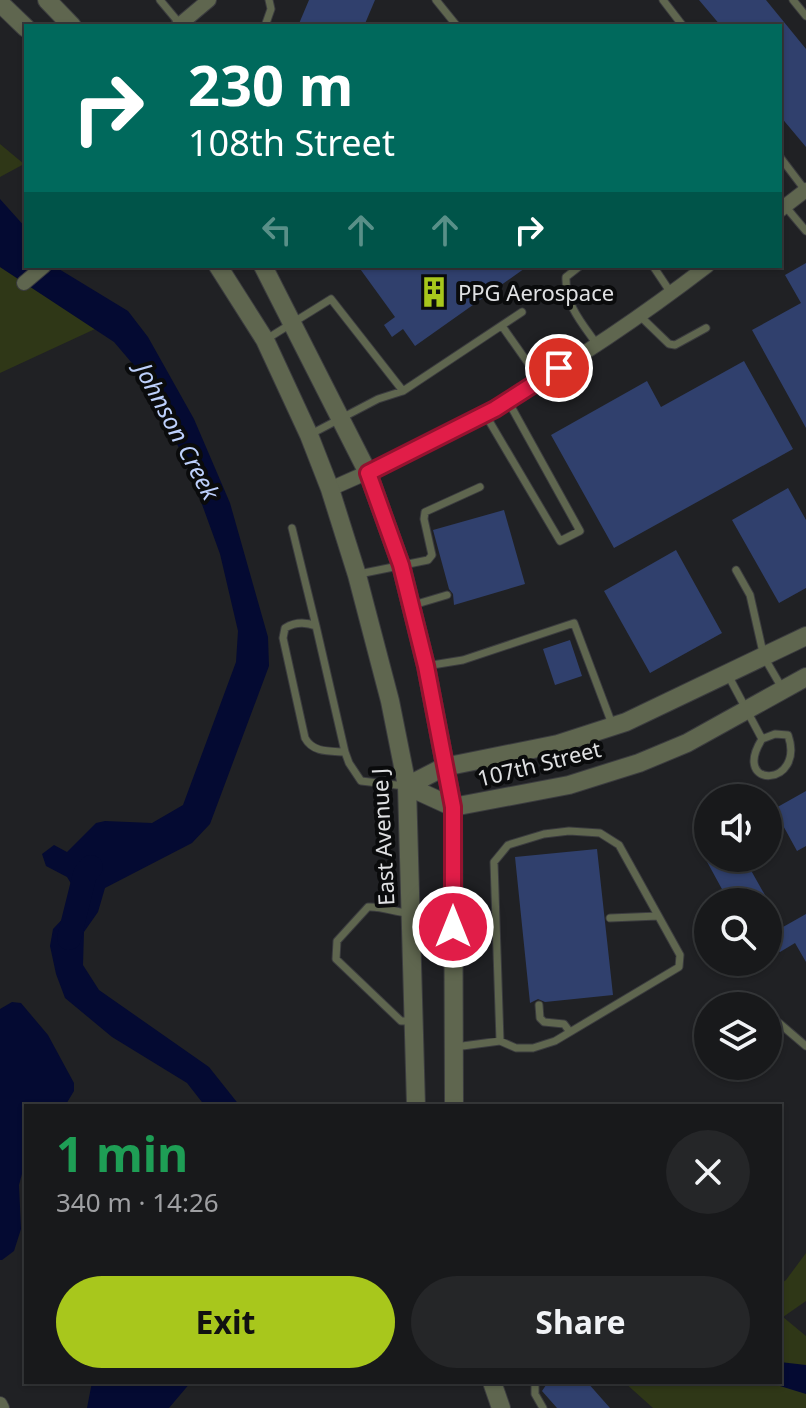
<!DOCTYPE html>
<html lang="en">
<head>
<meta charset="utf-8">
<style>
  body { margin:0; font-family:"Noto Sans",sans-serif; background:#252628; color:#f1f3f6; height:100vh; display:flex; flex-direction:column; font-size:30px; white-space:nowrap }
  * { box-sizing:border-box; margin:0 }
  p { font-size:26px; color:#9fa0a3 }
  .icon { flex:none; width:44px; height:44px; fill:none; stroke:currentColor; stroke-width:2; stroke-linecap:round; stroke-linejoin:round }
  .map { position:relative; flex:1; overflow:hidden }
  .drawer { position:absolute; left:24px; top:1104px; width:758px; height:280px; display:flex; flex-direction:column; background:#18191b; border-radius:0px; box-shadow:0 2px 6px #0004,0 0 0 2px #36383a }
  .drawer>* { flex:none }
  .guide { position:absolute; left:24px; top:24px; width:758px; height:244px; border-radius:0px; box-shadow:0 2px 6px #0004,0 0 0 2px #36383a; background:#00695c; color:#fff; overflow:hidden }
  .buttons { position:absolute; left:694px; top:784px; display:grid; gap:16px }
  .buttons a { display:grid; place-items:center; width:88px; height:88px; border-radius:50%; background:#18191b; box-shadow:0 2px 6px #0004,0 0 0 2px #36383a; font-size:40px }
  .pin { position:absolute; display:grid; place-items:center; width:68px; height:68px; color:#fff; margin:-34px; border:4px solid #fff; border-radius:50%; box-shadow:0 2px 8px #0007 }
  .me { position:absolute; width:88px; margin:-44px; rotate:0deg; stroke-linejoin:round; filter:drop-shadow(0 0 6px #0008) }
  .turn { display:flex; align-items:center; gap:28px; height:168px; padding:0 32px; font-size:36px }
  .turn .icon { width:104px; height:104px; stroke-width:2.5 }
  .turn b { display:block; font-size:56px; line-height:68px }
  .lanes { display:flex; align-items:center; height:76px; padding:0 32px; background:#0003; justify-content:center; gap:40px; direction:ltr }
  .lanes .off { opacity:.35 }
  .round { display:grid; place-items:center; flex:none; width:84px; height:84px; border-radius:42px; background:#252628 }
  .summary { display:flex; align-items:center; justify-content:space-between; height:136px; padding:0 32px }
  h1 { font-size:48px; font-weight:700; line-height:60px; color:#1e9e55 }
  .primary-button { display:flex; gap:16px; margin-top:auto; padding:16px 32px }
  .primary-button a { flex:1; height:92px; border-radius:48px; background:#a8c71c; color:#111; font-size:32px; font-weight:700; line-height:92px; text-align:center }
  .primary-button a+a { background:#252628; color:#f1f3f6 }
  .map>svg:first-child { display:block }
</style>
</head>
<body>
<div class="map">
<svg width="806" height="1408" viewBox="0 0 806 1408">
  <rect width="100%" height="100%" fill="#202124"/>
  <path fill="#2f3717" d="M 0,144 L 24,164 L 0,177 Z
    M 0,267 L 95,329 L 0,373 Z
    M 806,1253 L 806,1301 L 783,1317 L 806,1336 L 806,1408 L 653,1408 L 624,1382 L 780,1382 L 780,1284 L 786,1280 Z"/>
  <path fill="#040a32" d="M 0,199 L 26,228 L 26,266 L 54,266 L 128,311 L 148,337 L 194,419 L 230,503 L 268,637 L 269,666 L 210,824 L 192,843 L 105,888 L 98,912 L 84,932 L 83,965 L 99,990 L 209,1067 L 240,1106 L 205,1106 L 187,1083 L 112,1037 L 65,998 L 56,974 L 50,946 L 53,929 L 71,910 L 84,905 L 67,877 L 46,866 L 42,854 L 54,845 L 67,852 L 96,823 L 105,821 L 152,823 L 183,805 L 236,662 L 238,631 L 220,554 L 187,463 L 137,369 L 114,342 L 0,267 Z
    M 12,1002 L 21,1003 L 48,1035 L 74,1083 L 74,1091 L 65,1106 L 26,1106 L 26,1159 L 19,1185 L 21,1229 L 14,1251 L 2,1260 L 0,1260 L 0,1009 Z
    M 780,1362 L 806,1365 L 806,1394 L 767,1382 L 780,1382 Z
    M 92,1382 L 191,1382 L 169,1408 L 87,1408 Z"/>
  <g fill="none" stroke-linecap="round" stroke-linejoin="round">
    <path stroke="#040a32" stroke-width="24" d="M 69,938 L 85,874 L 91,867"/>
  </g>
  <path fill="#30406d" d="M 309,0 L 375,0 L 364,26 L 298,26 Z
    M 699,0 L 766,0 L 806,49 L 806,147 L 780,116 L 780,26 L 721,26 Z
    M 806,263 L 806,428 L 752,330 L 801,303 L 785,275 Z
    M 358,266 L 528,266 L 415,346 L 403,329 L 392,337 L 384,325 L 395,317 Z
    M 744,361 L 793,449 L 614,548 L 551,435 L 647,381 L 661,407 Z
    M 788,488 L 806,520 L 806,588 L 779,603 L 732,520 Z
    M 504,510 L 525,584 L 454,605 L 453,594 L 449,589 L 433,530 Z
    M 676,550 L 722,633 L 650,673 L 604,591 Z
    M 570,640 L 582,676 L 555,685 L 543,649 Z
    M 806,791 L 806,846 L 797,851 L 774,809 Z
    M 597,849 L 613,995 L 545,1002 L 538,999 L 530,1003 L 515,857 Z
    M 705,858 L 744,858 L 783,927 L 806,914 L 806,962 L 795,943 L 780,952 L 768,948 L 768,902 L 729,902 Z
    M 548,1382 L 587,1382 L 610,1408 L 557,1408 L 542,1391 Z"/>
  <g fill="none" stroke-linecap="round" stroke-linejoin="round">
    <defs>
      <path id="service" d="M 160,0 L 180,24
        M 436,0 L 457,26
        M 663,0 L 683,26
        M 793,0 L 806,16
        M 265,26 L 271,9 L 269,0
        M 780,157 L 805,190
        M 785,206 L 806,231
        M 580,266 L 566,277 C 565,304 581,322 596,343
        M 653,266 L 671,293
        M 640,316 L 669,344 L 675,345 L 706,328
        M 502,326 L 540,380
        M 265,340 L 331,299 L 403,391
        M 485,414 L 560,541 L 580,531 L 508,401
        M 311,434 L 378,399 L 403,391 L 522,312
        M 292,528 L 316,626
        M 736,570 L 750,595 L 764,657 L 782,688
        M 359,574 L 428,560 L 432,555 L 424,519 L 425,512 L 480,487
        M 410,606 L 447,595
        M 426,666 L 463,660 L 574,623 L 612,724
        M 728,675 L 762,739 C 730,790 806,787 788,735 L 775,734 L 762,739
        M 345,752 C 330,751 313,753 305,738 L 283,638 L 285,628 C 295,622 306,622 316,626 L 345,752 L 349,763 L 361,781 L 405,786
        M 410,913 C 395,913 384,906 368,907 L 337,941 L 336,959 L 401,1021 L 412,1021
        M 610,918 L 658,916
        M 539,1005 L 540,1018 L 544,1022 L 564,1024 L 570,1032
        M 779,1023 L 806,1046
        M 455,1047 L 500,1041 L 516,1048 L 533,1048 L 555,1041 L 679,967 L 680,955 L 619,845 L 600,833 L 569,831 L 544,834 L 508,845 L 494,862 L 500,1041
        M 535,1382 L 535,1394 L 543,1408"/>
      <path id="minor" d="M 178,26 L 209,0
        M 780,210 L 806,190
        M 24,283 L 44,266
        M 330,489 C 464,432 591,355 707,266
        M 0,1404 L 2,1408"/>
      <path id="tertiary" d="M 47,0 L 72,26
        M 0,3 L 26,28
        M 218,266 L 265,340 L 309,435 L 330,489 L 357,575 L 390,701 L 407,786 L 416,1106
        M 263,266 L 368,473 L 401,565 L 426,666 L 453,807 L 454,1106
        M 407,786 L 453,807 L 569,785 L 639,763 L 687,743 L 806,677
        M 407,786 L 444,767 L 558,744 L 626,722 L 806,636
        M 492,1382 L 501,1408"/>
    </defs>
    <use href="#service" stroke="#3b3c3f" stroke-width="9"/>
    <use href="#minor" stroke="#3b3c3f" stroke-width="16"/>
    <use href="#tertiary" stroke="#3b3c3f" stroke-width="20"/>
    <use href="#service" stroke="#5f664f" stroke-width="7"/>
    <use href="#minor" stroke="#5f664f" stroke-width="14"/>
    <use href="#tertiary" stroke="#5f664f" stroke-width="18"/>
  </g>
  <g fill="none" stroke-linecap="round" stroke-linejoin="round">
    <defs>
      <path id="route" d="M 453,927 L 453,807 L 426,666 L 401,565 L 368,473 L 495,409 L 559,368"/>
    </defs>
    <use href="#route" stroke="#92132f" stroke-width="20"/>
    <use href="#route" stroke="#e11d48" stroke-width="14"/>
  </g>
  <defs>
    <symbol id="building-bare" viewBox="-9 -9 18 18"><path d="M-4-6H4V6H1V3H-1V6H-4ZM-2.5-4.3h1.7v1.8h-1.7ZM.8-4.3h1.7v1.8H.8ZM-2.5-1h1.7V.8h-1.7ZM.8-1h1.7V.8H.8Z" fill="#a8c71c" stroke="#0a0b0c" stroke-width="2.5" paint-order="stroke"/></symbol>
  </defs>
  <g fill-rule="evenodd">
    <use href="#building-bare" x="412" y="270" width="44" height="44"/>
  </g>
  <g text-anchor="middle" dominant-baseline="central" stroke-width="8" stroke-linejoin="round" paint-order="stroke">
    <g font-size="22" fill="#e0e1e3" stroke="#0a0b0c" text-anchor="start">
      <text x="458" y="292">PPG Aerospace</text>
    </g>
    <g font-size="22" fill="#e0e1e3" stroke="#0a0b0c">
      <text transform="translate(539 763) rotate(-14)">107th Street</text>
      <text transform="translate(382 837) rotate(-93)">East Avenue J</text>
    </g>
    <g font-size="24" font-style="italic" fill="#bdd0fc" stroke="#0a0b0c">
      <text transform="translate(178 431) rotate(62)">Johnson Creek</text>
    </g>
  </g>
</svg>
<div class="buttons">
<a><svg class="icon" aria-label="sound" viewBox="0 0 24 24"><path d="M4 9h4l5-4v14l-5-4H4zM17 9q2 3 0 6"/></svg></a>
<a><svg class="icon" aria-label="search" viewBox="0 0 24 24"><circle cx="10" cy="10" r="6"/><path d="M15 15l6 6"/></svg></a>
<a><svg class="icon" aria-label="layers" viewBox="0 0 24 24"><path d="M12 4l9 5-9 5-9-5zM3 14l9 5 9-5"/></svg></a>
</div>
<div class="pin" style="left:559px;top:368px;background:#d93025"><svg class="icon" aria-label="arrive" viewBox="0 0 24 24"><path d="M6 21V4h12l-3 4 3 4H6"/></svg></div>
<svg class="me" style="left:453px;top:927px" viewBox="-20 -20 40 40"><circle r="17" fill="#e11d48" stroke="#fff" stroke-width="3"/><path d="M0-11L8 9 0 5-8 9z" fill="#fff"/></svg>
<div class="guide">
<div class="turn"><svg class="icon" aria-label="right" viewBox="0 0 24 24"><path d="M7 20v-9h11M14 6l5 5-5 5"/></svg><div><b>230 m</b>108th Street</div></div>
<div class="lanes"><svg class="icon off" aria-label="left" viewBox="0 0 24 24"><path d="M17 20v-9H6M10 6l-5 5 5 5"/></svg><svg class="icon off" aria-label="ahead" viewBox="0 0 24 24"><path d="M12 20V5M6 11l6-6 6 6"/></svg><svg class="icon off" aria-label="ahead" viewBox="0 0 24 24"><path d="M12 20V5M6 11l6-6 6 6"/></svg><svg class="icon" aria-label="right" viewBox="0 0 24 24"><path d="M7 20v-9h11M14 6l5 5-5 5"/></svg></div>
</div>
<section class="drawer">
<div class="summary"><div><h1>1 min</h1><p>340 m · 14:26</p></div><a class="round"><svg class="icon" aria-label="close" viewBox="0 0 24 24"><path d="M6 6l12 12M18 6L6 18"/></svg></a></div>
<div class="primary-button"><a>Exit</a><a>Share</a></div>
</section>
</div>
</body>
</html>
